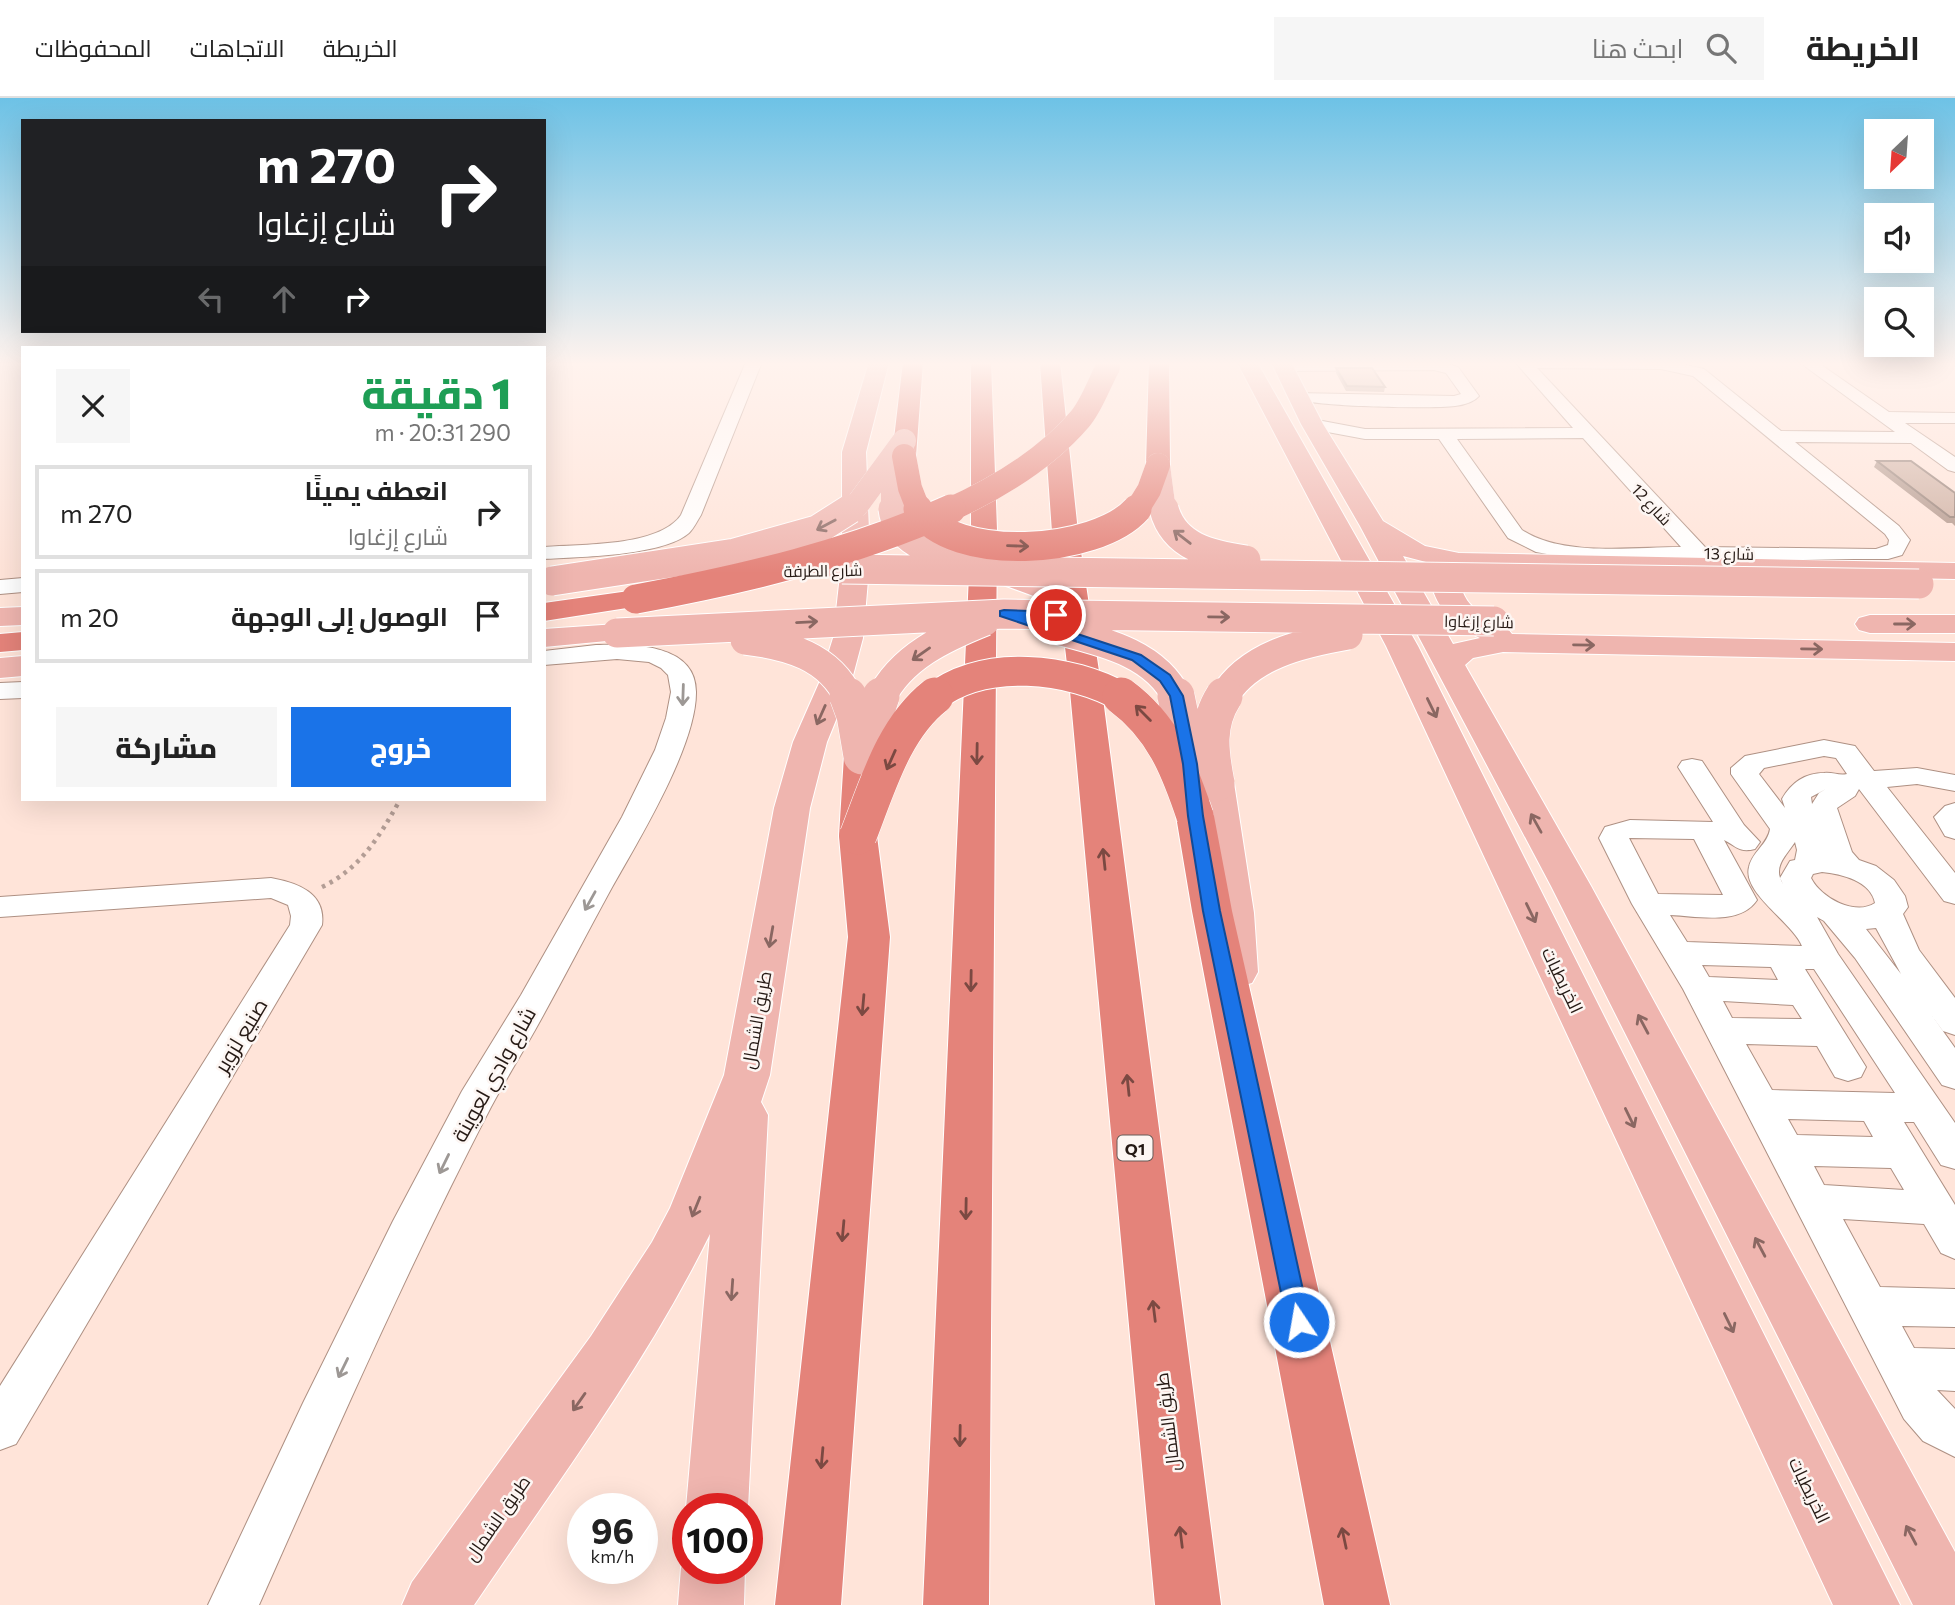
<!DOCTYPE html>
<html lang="ar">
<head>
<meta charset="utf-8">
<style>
  body { margin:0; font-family:Commissioner,Cairo,sans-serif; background:#f6f6f6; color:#222; direction:rtl; height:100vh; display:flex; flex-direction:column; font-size:26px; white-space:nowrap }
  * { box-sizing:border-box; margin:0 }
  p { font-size:23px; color:#767676 }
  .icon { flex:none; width:38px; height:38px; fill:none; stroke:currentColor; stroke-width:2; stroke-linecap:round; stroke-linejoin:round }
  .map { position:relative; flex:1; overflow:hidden; direction:ltr }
  .side { position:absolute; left:21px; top:248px; width:525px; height:455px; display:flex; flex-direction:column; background:#fff; border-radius:0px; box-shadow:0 7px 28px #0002; direction:rtl }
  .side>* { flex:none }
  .hud { position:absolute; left:21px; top:21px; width:525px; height:214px; border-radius:0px; box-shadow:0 7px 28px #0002; direction:rtl; background:#202124; color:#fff; overflow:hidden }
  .needle { width:46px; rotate:205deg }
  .fabs { position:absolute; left:1864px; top:21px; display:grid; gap:14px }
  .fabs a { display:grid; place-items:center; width:70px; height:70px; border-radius:0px; background:#fff; box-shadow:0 7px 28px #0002; font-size:35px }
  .speed { position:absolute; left:567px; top:1395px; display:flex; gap:14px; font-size:35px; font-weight:700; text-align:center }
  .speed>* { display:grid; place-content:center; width:91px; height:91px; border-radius:50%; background:#fff; box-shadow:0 7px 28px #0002; line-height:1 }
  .speed small { font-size:18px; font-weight:400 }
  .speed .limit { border:10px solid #d22; background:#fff; color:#111 }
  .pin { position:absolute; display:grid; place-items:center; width:60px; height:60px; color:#fff; margin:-30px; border:4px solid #fff; border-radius:50%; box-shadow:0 2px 7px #0007 }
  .me { position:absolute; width:77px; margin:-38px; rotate:348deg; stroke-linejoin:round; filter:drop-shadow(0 0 5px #0008) }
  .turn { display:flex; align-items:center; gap:24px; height:147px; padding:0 35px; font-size:32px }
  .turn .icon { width:91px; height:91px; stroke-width:2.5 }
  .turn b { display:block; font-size:49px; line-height:60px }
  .lanes { display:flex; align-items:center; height:66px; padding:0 35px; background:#0003; justify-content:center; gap:35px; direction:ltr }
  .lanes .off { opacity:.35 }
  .round { display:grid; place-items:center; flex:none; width:74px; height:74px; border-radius:0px; background:#f6f6f6 }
  .head { display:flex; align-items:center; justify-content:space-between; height:119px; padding:0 35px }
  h1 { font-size:42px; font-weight:800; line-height:52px; color:#1e9e55 }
  .action { display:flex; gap:14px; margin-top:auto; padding:14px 35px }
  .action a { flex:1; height:80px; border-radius:0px; background:#1a73e8; color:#fff; font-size:28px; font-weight:800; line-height:80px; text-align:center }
  .action a+a { background:#f6f6f6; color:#222 }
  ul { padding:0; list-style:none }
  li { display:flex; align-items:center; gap:21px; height:94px; margin:0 14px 10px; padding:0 21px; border:4px solid #e0e0e0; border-radius:0px }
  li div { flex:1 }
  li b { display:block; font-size:26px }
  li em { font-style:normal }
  header { display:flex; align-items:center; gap:42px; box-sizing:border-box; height:98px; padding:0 35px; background:#fff; border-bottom:2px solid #e0e0e0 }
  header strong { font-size:33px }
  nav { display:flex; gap:38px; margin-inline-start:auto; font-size:24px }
  .search { width:490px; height:63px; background:#f6f6f6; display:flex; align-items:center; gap:18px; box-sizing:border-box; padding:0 24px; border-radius:0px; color:#767676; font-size:26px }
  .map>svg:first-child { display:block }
</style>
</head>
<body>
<header>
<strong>الخريطة</strong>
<div class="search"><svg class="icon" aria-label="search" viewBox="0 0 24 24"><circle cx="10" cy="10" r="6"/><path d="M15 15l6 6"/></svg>ابحث هنا</div>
<nav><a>الخريطة</a><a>الاتجاهات</a><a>المحفوظات</a></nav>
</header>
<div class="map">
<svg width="1955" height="1507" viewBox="0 0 1955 1507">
  <rect width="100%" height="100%" fill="#ffe4d9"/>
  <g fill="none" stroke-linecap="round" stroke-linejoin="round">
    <defs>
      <path id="minor" d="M 746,264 L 762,264 L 701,417 C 697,423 694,430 689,435 C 663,458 578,459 544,461 L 544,449 C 581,446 659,449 681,417 Z
        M 1281,264 L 1441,264 L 1458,269 L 1479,298 C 1474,304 1463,307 1455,308 C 1434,311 1302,309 1293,299 L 1295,295 L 1454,298 L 1461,296 L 1446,275 L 1434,272 L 1283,273 L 1275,268 Z
        M 1515,264 L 1673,264 L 1704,271 L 1781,333 L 1895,334 L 1799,264 L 1817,264 L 1889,314 L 1955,315 L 1955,325 L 1905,325 L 1955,359 L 1955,374 L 1948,372 L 1911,345 L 1795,344 L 1899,428 L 1910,442 L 1902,457 L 1888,461 L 1574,461 L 1536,454 L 1508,440 L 1439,341 L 1365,341 L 1306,330 L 1303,326 L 1312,321 L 1365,331 L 1573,330 ZM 1537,270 L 1661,271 L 1693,278 L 1885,436 L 1889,442 L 1888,447 L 1876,451 L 1705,449 ZM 1583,340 L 1681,449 C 1633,449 1563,459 1522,432 L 1457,341 Z
        M 23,480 L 23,494 L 0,496 L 0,482 Z
        M 596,547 C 632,546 697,545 696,595 C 696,649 637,745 610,793 C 588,833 567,874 545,914 C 528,946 508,977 491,1009 C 407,1171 333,1340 259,1507 L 208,1507 L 303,1305 L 393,1123 L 462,993 L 521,897 L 622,719 L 655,652 L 666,620 L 671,594 L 668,577 L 661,570 L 649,564 L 617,561 L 544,567 L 544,553 Z
        M 23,584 L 23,600 L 0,601 L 0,585 Z
        M 1824,642 L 1855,648 L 1874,673 L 1917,670 L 1955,677 L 1955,693 L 1917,686 L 1887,689 L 1955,775 L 1955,806 L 1944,803 L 1859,691 L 1855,698 L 1837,710 L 1852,754 L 1859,762 L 1876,768 L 1894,782 L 1905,798 L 1908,809 L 1903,816 L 1919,852 L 1955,900 L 1955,937 L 1943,933 L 1930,915 L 1955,950 L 1955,991 L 1942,987 L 1855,860 L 1824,823 L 1817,819 L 1838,856 L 1955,1025 L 1955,1071 L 1941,1067 L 1914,1024 L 1904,1024 L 1955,1107 L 1955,1161 L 1941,1155 L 1924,1126 L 1843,1121 L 1880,1189 L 1955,1191 L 1955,1229 L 1902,1228 L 1914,1250 L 1955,1251 L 1955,1293 L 1937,1292 L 1955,1311 L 1955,1359 L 1923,1343 L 1904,1321 L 1683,891 L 1632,806 L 1599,740 L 1605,729 L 1630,722 L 1713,724 L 1678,669 L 1682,663 L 1692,661 L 1702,663 L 1744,727 L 1760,744 L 1755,751 C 1739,755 1736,748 1724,742 L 1757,802 C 1740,828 1696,818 1670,817 L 1687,844 L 1802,848 C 1792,824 1742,795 1749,769 C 1752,754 1768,746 1770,731 L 1731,676 L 1731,670 L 1745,658 ZM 1824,658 L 1836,660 L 1847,676 C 1839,678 1833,674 1824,675 C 1805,675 1791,685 1782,701 L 1785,710 L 1759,676 L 1764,670 ZM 1826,691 L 1819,695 L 1812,706 L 1811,699 ZM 1629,740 L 1694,741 L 1723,797 L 1658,796 ZM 1795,744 L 1797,752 L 1795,762 L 1790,763 L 1780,780 L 1783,786 C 1772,769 1786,758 1795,744 ZM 1822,774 C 1842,776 1871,783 1875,805 C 1855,818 1821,800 1811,780 L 1813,776 ZM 1876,830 L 1901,876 L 1866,831 ZM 1702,867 L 1771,869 L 1778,882 L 1709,879 ZM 1805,871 L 1814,871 L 1895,995 L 1772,992 L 1746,946 L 1817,948 L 1835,979 L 1848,983 L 1861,979 L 1866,969 ZM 1723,903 L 1793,907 L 1802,921 L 1732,920 ZM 1788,1021 L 1864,1023 L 1873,1039 L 1797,1037 ZM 1814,1068 L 1891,1070 L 1904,1092 L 1824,1087 Z
        M 1955,705 L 1955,741 L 1945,738 L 1934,719 L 1945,708 Z
        M 271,780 C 298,785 326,795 322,827 L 16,1346 L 0,1352 L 0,1288 L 290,827 L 291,818 L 288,807 L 271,800 L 0,819 L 0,799 Z"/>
      <path id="major" d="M 869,264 L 889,264 L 866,354 L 870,459 L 863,540 L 851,585 L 827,644 L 810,710 L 770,977 L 761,1004 L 768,1017 L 748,1410 L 747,1412 L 688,1410 L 688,1415 L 686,1410 L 710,1136 C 645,1268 556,1386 474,1507 L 402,1507 L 412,1484 L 591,1238 L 652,1144 L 670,1110 L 724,977 L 774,710 L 793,644 L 819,585 L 833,540 L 842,459 L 842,354 Z
        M 1237,264 L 1257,264 L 1418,548 L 1900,1507 L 1833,1507 L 1386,548 Z
        M 1271,264 L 1291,264 L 1323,326 L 1383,423 L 1425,448 L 1459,455 L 1955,465 L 1955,481 L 1486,472 L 1467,479 L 1460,486 C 1470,523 1497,514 1512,536 L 1955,545 L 1955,563 L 1503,554 L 1473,560 L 1465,567 L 1591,788 L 1955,1454 L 1955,1507 L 1913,1507 L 1551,788 L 1360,428 L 1301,326 ZM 1403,458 L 1445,469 L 1431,485 C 1437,512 1455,528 1480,540 L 1453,546 Z
        M 989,464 L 1068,492 L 1073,498 L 1068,504 L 1058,507 L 979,478 L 975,472 L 979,466 Z
        M 23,509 L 23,527 L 0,528 L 0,510 Z
        M 1870,517 L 1955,517 L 1955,535 L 1870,535 L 1859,532 L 1855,526 L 1859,520 Z
        M 617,526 L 628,529 L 632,535 L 628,541 L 544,549 L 544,531 Z
        M 23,558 L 23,578 L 0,580 L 0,560 Z
        M 1216,674 L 1229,677 L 1234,685 L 1254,815 L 1258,874 L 1252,885 L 1237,889 L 1222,885 L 1216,874 L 1214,815 L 1198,685 L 1203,677 Z
        M 688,1453 L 688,1470 L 745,1470 L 744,1507 L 678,1507 L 681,1470 Z"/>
      <path id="highway" d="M 903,264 L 923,264 L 916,358 L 913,363 L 904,365 L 895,363 L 892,358 Z
        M 971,264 L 991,264 L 997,432 L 989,1507 L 923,1507 L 971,432 Z
        M 1040,264 L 1060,264 L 1078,434 L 1102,593 L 1221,1507 L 1155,1507 L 1070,593 L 1052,434 Z
        M 1149,264 L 1169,264 L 1170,367 L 1167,372 L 1158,374 L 1149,372 L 1146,367 Z
        M 636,492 L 646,495 L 651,501 L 646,507 L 544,523 L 544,505 Z
        M 23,534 L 23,552 L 0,554 L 0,536 Z
        M 862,647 L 874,651 L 880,658 L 877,738 L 890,839 L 841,1507 L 775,1507 L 848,839 L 839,738 L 844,658 L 850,651 Z
        M 1195,707 L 1208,710 L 1214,718 L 1232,813 L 1390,1507 L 1324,1507 L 1192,813 L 1176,718 L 1182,710 Z"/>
    </defs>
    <use href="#minor" stroke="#ae9083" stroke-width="2"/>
    <use href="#major" stroke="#fff" stroke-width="2"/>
    <use href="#highway" stroke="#fff" stroke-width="2"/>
    <path stroke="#b39d95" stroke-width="4.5" stroke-dasharray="3.5 5" stroke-linecap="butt" d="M 322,789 C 361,770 379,739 400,702"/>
    <use href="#minor" fill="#fff" fill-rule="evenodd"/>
    <use href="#major" fill="#efb5af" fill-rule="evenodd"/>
    <use href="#highway" fill="#e4837a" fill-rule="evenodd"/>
    <defs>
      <path id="major-bridge-far2" d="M 1158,367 L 1164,413
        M 848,413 L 857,407 L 904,343
        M 893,413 L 893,395 L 904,358"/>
      <path id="major-bridge-far1" d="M 893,411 C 897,445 938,455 966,464
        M 1164,411 C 1174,449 1211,457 1246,462
        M 842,471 L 1919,486
        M 552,483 L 735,455 L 817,432 L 850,411
        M 1046,529 C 1093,542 1154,551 1177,600
        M 617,535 L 1004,516 L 1494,523
        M 745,542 C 788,547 829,558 849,600
        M 881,600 C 901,559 945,539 985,523
        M 1223,600 C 1248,557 1302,545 1348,537"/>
      <path id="major-bridge" d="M 848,598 L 855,617 L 862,658
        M 1176,598 L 1190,666
        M 863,652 L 881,598
        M 1216,685 C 1210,654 1206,626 1224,598"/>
      <path id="highway-bridge-far2" d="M 904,358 L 910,390 L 919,413
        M 947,413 C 996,391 1045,362 1080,321 C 1092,307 1099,285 1108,269
        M 1136,413 L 1149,392 L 1158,367"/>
      <path id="highway-bridge-far1" d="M 918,411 C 952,466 1097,456 1137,411
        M 636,501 C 744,481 850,456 951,411
        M 933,600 C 984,560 1070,569 1124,600"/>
      <path id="highway-bridge" d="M 1121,598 C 1163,629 1179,670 1195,718
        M 858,738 C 877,690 893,631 935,598"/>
    </defs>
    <use href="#major-bridge-far2" stroke="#fff" stroke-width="24" stroke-linecap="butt"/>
    <use href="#major-bridge-far1" stroke="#fff" stroke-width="31" stroke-linecap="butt"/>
    <use href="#major-bridge" stroke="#fff" stroke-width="38" stroke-linecap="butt"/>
    <use href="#highway-bridge-far2" stroke="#fff" stroke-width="24" stroke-linecap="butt"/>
    <use href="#highway-bridge-far1" stroke="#fff" stroke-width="31" stroke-linecap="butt"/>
    <use href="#highway-bridge" stroke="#fff" stroke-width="38" stroke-linecap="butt"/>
    <use href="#major-bridge-far2" stroke="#efb5af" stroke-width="24"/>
    <use href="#major-bridge-far1" stroke="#efb5af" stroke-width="29"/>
    <use href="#major-bridge" stroke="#efb5af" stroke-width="37"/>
    <use href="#highway-bridge-far2" stroke="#e4837a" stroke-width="24"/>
    <use href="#highway-bridge-far1" stroke="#e4837a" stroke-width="29"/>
    <use href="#highway-bridge" stroke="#e4837a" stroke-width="37"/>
  </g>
  <path fill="#b2978b" d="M 1336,270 L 1385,289 L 1384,294 L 1346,293 L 1336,275 Z
    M 1877,363 L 1955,395 L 1955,428 L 1952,425 L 1947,425 L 1874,369 Z"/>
  <path fill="#cfb0a2" stroke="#917b71" stroke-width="2" d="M 1336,270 L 1372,270 L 1385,289 L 1347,288 Z
    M 1877,363 L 1911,363 L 1955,395 L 1955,419 L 1950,419 Z"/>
  <defs><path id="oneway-shaft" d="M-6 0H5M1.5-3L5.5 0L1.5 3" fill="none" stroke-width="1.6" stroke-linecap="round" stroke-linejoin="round" transform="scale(1.75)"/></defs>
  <g stroke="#8a6762">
    <use href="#oneway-shaft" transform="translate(826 427) rotate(152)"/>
    <use href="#oneway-shaft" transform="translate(1182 439) rotate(-142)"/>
    <use href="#oneway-shaft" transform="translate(1219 519) rotate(1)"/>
    <use href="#oneway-shaft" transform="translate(807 524) rotate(-3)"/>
    <use href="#oneway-shaft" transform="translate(1905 526)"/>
    <use href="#oneway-shaft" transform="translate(1584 547) rotate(1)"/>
    <use href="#oneway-shaft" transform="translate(1812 551) rotate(1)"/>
    <use href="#oneway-shaft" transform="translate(921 556) rotate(145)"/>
    <use href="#oneway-shaft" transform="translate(1432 610) rotate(64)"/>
    <use href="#oneway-shaft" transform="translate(821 617) rotate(114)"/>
    <use href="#oneway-shaft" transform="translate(1536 725) rotate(-119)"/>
    <use href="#oneway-shaft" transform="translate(1531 815) rotate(64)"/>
    <use href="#oneway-shaft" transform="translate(771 839) rotate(100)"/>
    <use href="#oneway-shaft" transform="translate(1643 926) rotate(-118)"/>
    <use href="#oneway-shaft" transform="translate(1630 1020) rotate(64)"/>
    <use href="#oneway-shaft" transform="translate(696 1109) rotate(112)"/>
    <use href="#oneway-shaft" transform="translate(1760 1149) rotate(-118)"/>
    <use href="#oneway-shaft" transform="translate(732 1192) rotate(94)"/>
    <use href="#oneway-shaft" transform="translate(1729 1225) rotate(64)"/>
    <use href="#oneway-shaft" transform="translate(579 1304) rotate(125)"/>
    <use href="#oneway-shaft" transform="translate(1911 1437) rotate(-118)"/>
  </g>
  <g stroke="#7b4942">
    <use href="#oneway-shaft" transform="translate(1018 448) rotate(2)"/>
    <use href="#oneway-shaft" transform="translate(1143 615) rotate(-135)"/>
    <use href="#oneway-shaft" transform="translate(977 656) rotate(91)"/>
    <use href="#oneway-shaft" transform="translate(891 662) rotate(114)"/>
    <use href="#oneway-shaft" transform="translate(1104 761) rotate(-96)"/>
    <use href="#oneway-shaft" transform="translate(971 883) rotate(91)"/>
    <use href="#oneway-shaft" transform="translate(863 907) rotate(95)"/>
    <use href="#oneway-shaft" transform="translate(1128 987) rotate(-96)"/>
    <use href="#oneway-shaft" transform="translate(966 1111) rotate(91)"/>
    <use href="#oneway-shaft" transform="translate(843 1133) rotate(95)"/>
    <use href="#oneway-shaft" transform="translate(1154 1213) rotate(-97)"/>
    <use href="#oneway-shaft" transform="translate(960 1338) rotate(91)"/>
    <use href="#oneway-shaft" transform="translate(822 1360) rotate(95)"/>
    <use href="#oneway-shaft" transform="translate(1181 1439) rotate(-97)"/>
    <use href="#oneway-shaft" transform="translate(1344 1440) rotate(-102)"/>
  </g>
  <g stroke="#9d9895">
    <use href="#oneway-shaft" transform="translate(683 597) rotate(92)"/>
    <use href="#oneway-shaft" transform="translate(590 803) rotate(119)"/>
    <use href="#oneway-shaft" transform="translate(444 1066) rotate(116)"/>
    <use href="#oneway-shaft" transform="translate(343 1270) rotate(116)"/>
  </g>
  <linearGradient id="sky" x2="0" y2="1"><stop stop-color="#6dc2e6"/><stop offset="0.56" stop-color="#fff3ee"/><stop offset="1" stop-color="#fff3ee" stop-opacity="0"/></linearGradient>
  <rect width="1955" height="475" fill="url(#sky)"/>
  <path fill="#1a73e8" stroke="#114b97" stroke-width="2" d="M 1004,512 L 1060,514 L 1060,519 L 1056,520 L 1029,520 L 1141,557 L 1170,577 L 1183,598 L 1197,666 L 1203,718 L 1220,813 L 1310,1224 L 1307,1231 L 1299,1234 L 1291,1231 L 1287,1224 L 1203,813 L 1188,718 L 1183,666 L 1170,598 L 1160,583 L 1132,562 L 1000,518 L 1000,513 Z"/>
  <g text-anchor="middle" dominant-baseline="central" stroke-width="5" stroke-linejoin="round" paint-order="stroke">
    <g font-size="16" fill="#251914" stroke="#fdf6f3">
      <text transform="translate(1652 406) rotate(47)">شارع 12</text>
      <text transform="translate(1729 455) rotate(1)">شارع 13</text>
      <text transform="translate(823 472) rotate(-1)">شارع الطرفة</text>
      <text transform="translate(1479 523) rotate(1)">شارع إزغاوا</text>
    </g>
    <rect fill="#fdf6f3" stroke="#665b57" stroke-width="2" x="1117.5" y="1037.5" width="35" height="25" rx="5"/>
    <g font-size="16" font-weight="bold" fill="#251914">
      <text x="1135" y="1050">Q1</text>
    </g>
    <g font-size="18" fill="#251914" stroke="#fdf6f3">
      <text transform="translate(1563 882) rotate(64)">الخريطيات</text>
      <text transform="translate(756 922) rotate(-80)">طريق الشمال</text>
      <text transform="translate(1167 1324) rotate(-97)">طريق الشمال</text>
      <text transform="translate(1810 1392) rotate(64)">الخريطيات</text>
      <text transform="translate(497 1420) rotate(-55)">طريق الشمال</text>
    </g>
    <g font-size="21" fill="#251914" stroke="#fdf6f3">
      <text transform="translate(240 937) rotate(-59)">صنيع لزوير</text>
      <text transform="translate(493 976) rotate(-61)">شارع وادي لعوينة</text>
    </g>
  </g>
</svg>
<div class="fabs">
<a><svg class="needle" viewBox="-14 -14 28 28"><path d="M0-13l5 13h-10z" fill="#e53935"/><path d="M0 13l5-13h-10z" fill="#767676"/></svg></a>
<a><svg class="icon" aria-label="sound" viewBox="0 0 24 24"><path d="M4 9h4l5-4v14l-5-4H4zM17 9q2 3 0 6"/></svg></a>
<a><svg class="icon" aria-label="search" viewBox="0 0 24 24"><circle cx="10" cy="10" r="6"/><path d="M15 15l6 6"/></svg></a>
</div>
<div class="speed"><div>96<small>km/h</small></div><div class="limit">100</div></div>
<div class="pin" style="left:1056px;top:517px;background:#d93025"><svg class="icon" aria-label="arrive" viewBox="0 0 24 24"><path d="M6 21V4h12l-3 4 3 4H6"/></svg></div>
<svg class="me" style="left:1299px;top:1224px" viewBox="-20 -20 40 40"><circle r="17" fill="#1a73e8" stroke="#fff" stroke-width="3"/><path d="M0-11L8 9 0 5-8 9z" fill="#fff"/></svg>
<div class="hud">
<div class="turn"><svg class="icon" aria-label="right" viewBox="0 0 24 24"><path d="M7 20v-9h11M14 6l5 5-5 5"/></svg><div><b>270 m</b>شارع إزغاوا</div></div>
<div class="lanes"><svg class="icon off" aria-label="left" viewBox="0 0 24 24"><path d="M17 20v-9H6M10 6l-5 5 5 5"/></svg><svg class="icon off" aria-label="ahead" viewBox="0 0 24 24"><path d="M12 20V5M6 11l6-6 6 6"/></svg><svg class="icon" aria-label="right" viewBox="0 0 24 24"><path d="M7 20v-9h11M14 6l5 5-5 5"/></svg></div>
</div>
<section class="side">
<div class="head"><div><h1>1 دقيقة</h1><p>290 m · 20:31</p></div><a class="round"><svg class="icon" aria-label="close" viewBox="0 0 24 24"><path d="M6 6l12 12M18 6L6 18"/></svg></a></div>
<ul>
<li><svg class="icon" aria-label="right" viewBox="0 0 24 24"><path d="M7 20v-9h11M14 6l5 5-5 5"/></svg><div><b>انعطف يمينًا</b><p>شارع إزغاوا</p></div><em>270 m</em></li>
<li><svg class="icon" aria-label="arrive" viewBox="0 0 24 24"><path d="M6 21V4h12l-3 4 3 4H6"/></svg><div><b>الوصول إلى الوجهة</b></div><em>20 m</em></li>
</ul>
<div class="action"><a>خروج</a><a>مشاركة</a></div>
</section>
</div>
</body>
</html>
